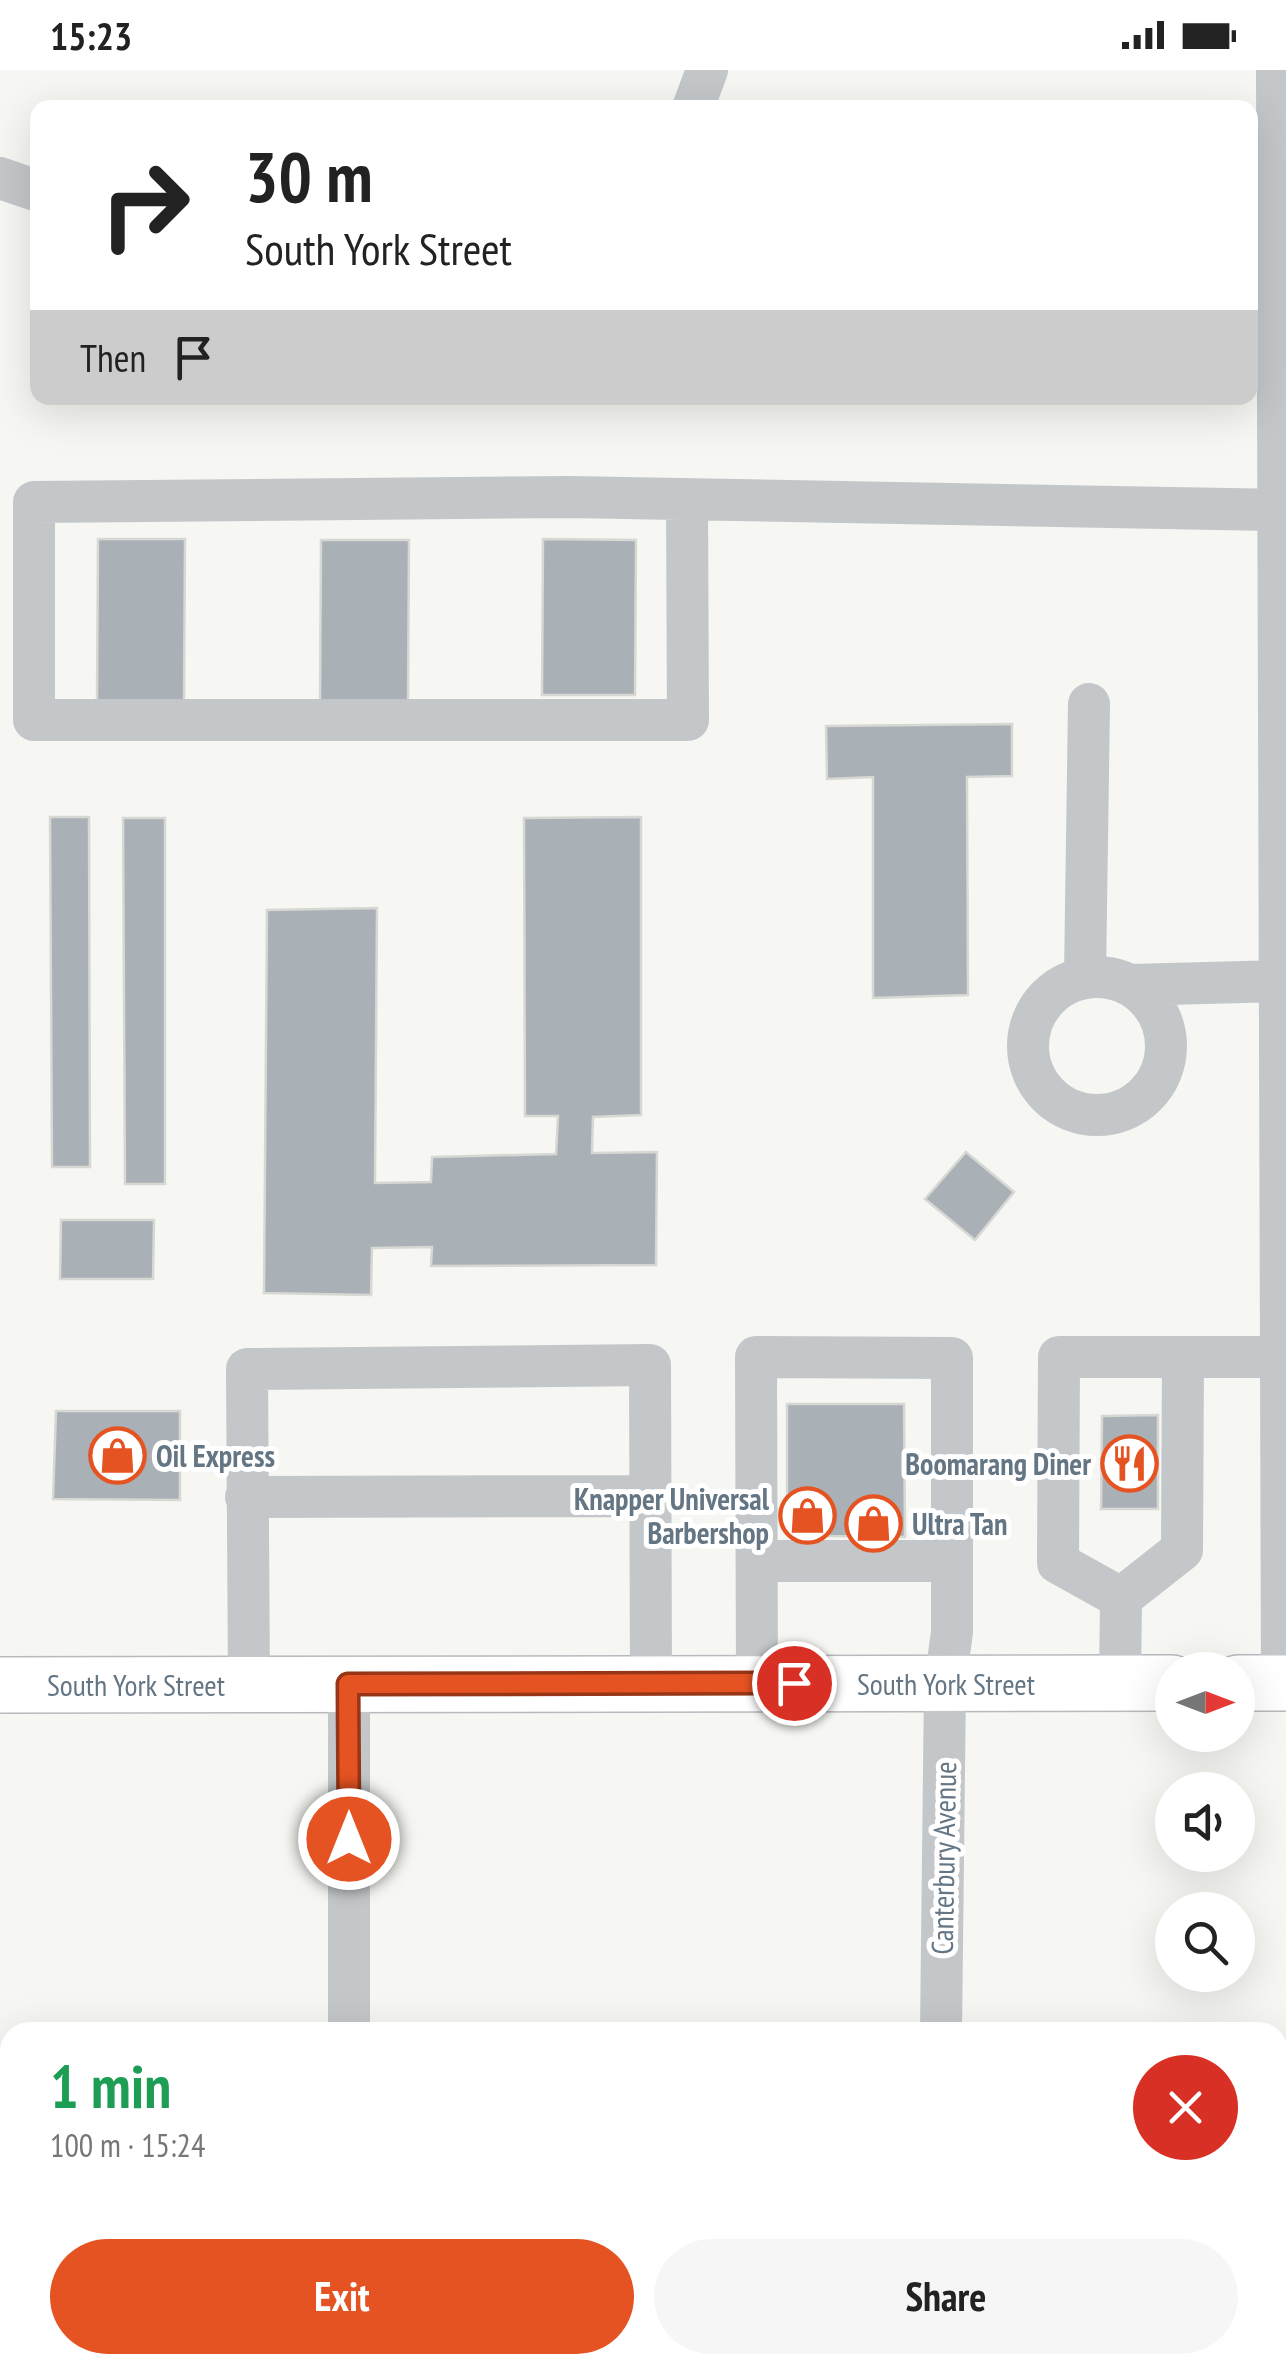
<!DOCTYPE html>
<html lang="en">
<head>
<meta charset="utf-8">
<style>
  body { margin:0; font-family:"PT Sans Narrow",sans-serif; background:#f6f6f6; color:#222; height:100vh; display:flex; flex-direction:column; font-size:38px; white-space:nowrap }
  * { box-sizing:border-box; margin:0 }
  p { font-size:32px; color:#767676 }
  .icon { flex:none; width:55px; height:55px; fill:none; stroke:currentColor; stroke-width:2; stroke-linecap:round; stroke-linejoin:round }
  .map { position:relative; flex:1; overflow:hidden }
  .panel { position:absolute; left:0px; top:1952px; width:1288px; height:352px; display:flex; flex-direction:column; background:#fff; border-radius:30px 30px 0 0; box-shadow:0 10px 40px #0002 }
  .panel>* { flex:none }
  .banner { position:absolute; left:30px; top:30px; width:1228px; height:305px; border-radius:20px; box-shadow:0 10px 40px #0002; background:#fff; color:#222; overflow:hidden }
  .needle { width:65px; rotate:90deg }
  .controls { position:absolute; left:1155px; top:1582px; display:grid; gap:20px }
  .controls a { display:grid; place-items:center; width:100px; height:100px; border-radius:50%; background:#fff; box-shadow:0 10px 40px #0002; font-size:50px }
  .pin { position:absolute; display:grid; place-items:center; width:85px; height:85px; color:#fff; margin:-42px; border:5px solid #fff; border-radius:50%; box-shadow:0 2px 10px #0007 }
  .me { position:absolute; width:110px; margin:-55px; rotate:0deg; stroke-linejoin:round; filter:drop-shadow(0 0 8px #0008) }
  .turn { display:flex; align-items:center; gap:35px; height:210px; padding:0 50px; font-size:45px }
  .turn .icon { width:130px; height:130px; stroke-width:2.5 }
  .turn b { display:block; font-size:70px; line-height:85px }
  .then { display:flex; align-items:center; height:95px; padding:0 50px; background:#0003; gap:20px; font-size:38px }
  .round { display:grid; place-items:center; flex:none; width:105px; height:105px; border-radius:52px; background:#f6f6f6 }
  .head { display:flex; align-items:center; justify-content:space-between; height:170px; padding:0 50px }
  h1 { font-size:60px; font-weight:700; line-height:75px; color:#1e9e55 }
  .cta { display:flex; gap:20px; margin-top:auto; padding:20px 50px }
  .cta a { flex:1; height:115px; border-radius:60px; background:#e65322; color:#fff; font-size:40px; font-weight:700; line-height:115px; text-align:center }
  .cta a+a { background:#f6f6f6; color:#222 }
  .status { display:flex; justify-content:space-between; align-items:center; height:70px; padding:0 50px; background:#fff; direction:ltr }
  .status svg { height:28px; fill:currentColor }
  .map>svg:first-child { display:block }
</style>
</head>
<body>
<div class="status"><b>15:23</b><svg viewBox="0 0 49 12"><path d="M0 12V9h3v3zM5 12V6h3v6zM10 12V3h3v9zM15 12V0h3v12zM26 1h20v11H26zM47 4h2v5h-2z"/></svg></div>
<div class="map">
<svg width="1286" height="2303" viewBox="0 0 1286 2303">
  <rect width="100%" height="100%" fill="#f6f6f2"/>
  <path fill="#a9b1b6" stroke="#d7d7d4" stroke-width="2.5" d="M 98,469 L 185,469 L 184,632 L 97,631 Z
    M 543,469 L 636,470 L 635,625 L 542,625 Z
    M 321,470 L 409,470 L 408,633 L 320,632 Z
    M 1012,654 L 1012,706 L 967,707 L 968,925 L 873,928 L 873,707 L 827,709 L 826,656 Z
    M 50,747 L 89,747 L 90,1097 L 52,1097 Z
    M 641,747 L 641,1045 L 593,1047 L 592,1083 L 657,1082 L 656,1195 L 431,1196 L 432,1177 L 372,1178 L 371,1225 L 264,1223 L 267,840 L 377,838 L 375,1113 L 431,1112 L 432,1087 L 556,1084 L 558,1046 L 525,1046 L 524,748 Z
    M 123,748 L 165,748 L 165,1114 L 125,1114 Z
    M 966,1082 L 1014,1122 L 975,1170 L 925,1129 Z
    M 61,1150 L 154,1150 L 153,1209 L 60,1209 Z
    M 787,1334 L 904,1334 L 905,1467 L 824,1466 L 824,1455 L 787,1456 Z
    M 56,1341 L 180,1341 L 180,1430 L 53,1429 Z
    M 1158,1345 L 1158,1439 L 1101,1439 L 1102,1346 Z"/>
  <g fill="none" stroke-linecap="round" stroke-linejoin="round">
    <defs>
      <path id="major" d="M 1238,1613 L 1286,1613
        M 0,1615 L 1172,1613"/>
    </defs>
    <use href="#major" stroke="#b6babe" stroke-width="58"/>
    <path stroke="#c3c7ca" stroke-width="42" d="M 1277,0 L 1282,1613
      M 693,38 L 707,0
      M 0,108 L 38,121
      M 687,430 L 688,650 L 34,650 L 34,432 L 568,427 L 1279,440
      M 1085,907 L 1089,634
      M1028 976a69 69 0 1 1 138 0a69 69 0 1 1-138 0Z
      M 1130,915 L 1280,911
      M 246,1427 L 651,1426
      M 757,1491 L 952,1491
      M 1121,1528 L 1182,1480 L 1183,1287
      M 757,1613 L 756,1287 L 952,1288 L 952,1562 L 945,1613 L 941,1962
      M 1120,1613 L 1121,1528 L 1058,1493 L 1059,1287 L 1282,1287
      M 249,1614 L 247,1299 L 650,1295 L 651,1614
      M 349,1614 L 349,1962
      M 350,2295 L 350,2303
      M 938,2303 L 938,2295"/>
    <use href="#major" stroke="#fff" stroke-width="55"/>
  </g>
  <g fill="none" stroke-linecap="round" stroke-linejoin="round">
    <defs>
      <path id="route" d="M 349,1769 L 348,1614 L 794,1613"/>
    </defs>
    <use href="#route" stroke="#963616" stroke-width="25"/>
    <use href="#route" stroke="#e65322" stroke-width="18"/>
  </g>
  <defs>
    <symbol id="shop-ring" viewBox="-11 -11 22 22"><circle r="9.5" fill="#fff" stroke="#e65322" stroke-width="1.5"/><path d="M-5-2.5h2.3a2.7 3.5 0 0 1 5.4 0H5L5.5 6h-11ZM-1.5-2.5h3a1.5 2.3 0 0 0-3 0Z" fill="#e65322"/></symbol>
    <symbol id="restaurant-ring" viewBox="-11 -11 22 22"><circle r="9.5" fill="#fff" stroke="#e65322" stroke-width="1.5"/><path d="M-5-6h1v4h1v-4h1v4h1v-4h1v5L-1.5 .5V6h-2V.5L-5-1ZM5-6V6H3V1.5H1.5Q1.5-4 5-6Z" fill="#e65322"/></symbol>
  </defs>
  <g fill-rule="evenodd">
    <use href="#shop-ring" x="86" y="1354" width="63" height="63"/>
    <use href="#restaurant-ring" x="1098" y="1362" width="63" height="63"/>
    <use href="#shop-ring" x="776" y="1414" width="63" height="63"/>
    <use href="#shop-ring" x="842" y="1422" width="63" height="63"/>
  </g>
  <g text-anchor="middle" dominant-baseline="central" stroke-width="10" stroke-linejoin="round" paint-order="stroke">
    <g font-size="30" font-weight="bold" fill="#647583" stroke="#fff" text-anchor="start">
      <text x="156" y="1385">Oil Express</text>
      <text x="1091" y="1393" text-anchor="end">Boomarang Diner</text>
      <text x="769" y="1428" text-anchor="end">Knapper Universal<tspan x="769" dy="34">Barbershop</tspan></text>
      <text x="912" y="1453">Ultra Tan</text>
    </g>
    <g font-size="30" fill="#647583" stroke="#fff">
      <text x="946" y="1613">South York Street</text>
      <text x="136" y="1614">South York Street</text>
      <text transform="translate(943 1788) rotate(-89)">Canterbury Avenue</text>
    </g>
  </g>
</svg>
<div class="controls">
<a><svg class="needle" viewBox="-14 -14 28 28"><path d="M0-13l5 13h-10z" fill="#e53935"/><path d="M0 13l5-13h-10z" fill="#767676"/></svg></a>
<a><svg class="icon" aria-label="sound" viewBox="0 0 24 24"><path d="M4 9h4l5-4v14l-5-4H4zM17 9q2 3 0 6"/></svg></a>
<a><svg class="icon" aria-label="search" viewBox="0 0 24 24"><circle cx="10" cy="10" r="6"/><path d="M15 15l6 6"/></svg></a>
</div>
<div class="pin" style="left:794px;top:1613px;background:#d93025"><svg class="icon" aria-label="arrive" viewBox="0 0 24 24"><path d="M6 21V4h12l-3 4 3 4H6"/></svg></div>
<svg class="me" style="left:349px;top:1769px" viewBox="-20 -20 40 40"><circle r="17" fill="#e65322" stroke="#fff" stroke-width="3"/><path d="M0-11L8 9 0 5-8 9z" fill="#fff"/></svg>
<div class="banner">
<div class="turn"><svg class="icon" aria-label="right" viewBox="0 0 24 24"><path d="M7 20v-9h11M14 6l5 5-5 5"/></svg><div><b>30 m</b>South York Street</div></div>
<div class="then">Then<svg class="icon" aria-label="arrive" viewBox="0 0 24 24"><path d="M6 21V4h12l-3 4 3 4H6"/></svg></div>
</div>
<section class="panel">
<div class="head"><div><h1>1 min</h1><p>100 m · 15:24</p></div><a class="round" style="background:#d93025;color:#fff"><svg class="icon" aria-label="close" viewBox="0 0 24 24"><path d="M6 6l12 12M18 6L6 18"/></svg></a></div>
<div class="cta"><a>Exit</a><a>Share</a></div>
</section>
</div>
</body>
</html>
